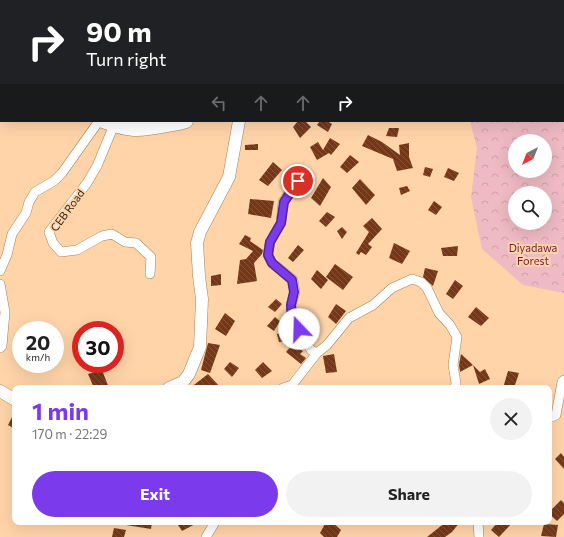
<!DOCTYPE html>
<html lang="en">
<head>
<meta charset="utf-8">
<style>
  body { margin:0; font-family:Commissioner,sans-serif; background:#f2f2f2; color:#222; height:100vh; display:flex; flex-direction:column; font-size:15px; white-space:nowrap }
  * { box-sizing:border-box; margin:0 }
  p { font-size:13px; color:#767676 }
  .icon { flex:none; width:22px; height:22px; fill:none; stroke:currentColor; stroke-width:2; stroke-linecap:round; stroke-linejoin:round }
  .map { position:relative; flex:1; overflow:hidden }
  .panel { position:absolute; left:12px; top:385px; width:540px; height:140px; display:flex; flex-direction:column; background:#fff; border-radius:8px; box-shadow:0 4px 16px #0002 }
  .panel>* { flex:none }
  .top-card { position:absolute; left:0px; top:0px; width:564px; height:122px; box-shadow:0 4px 16px #0002; background:#202124; color:#fff; overflow:hidden }
  .needle { width:26px; rotate:222deg }
  .fabs { position:absolute; left:508px; top:134px; display:grid; gap:8px }
  .fabs a { display:grid; place-items:center; width:44px; height:44px; border-radius:50%; background:#fff; box-shadow:0 4px 16px #0002; font-size:20px }
  .speed { position:absolute; left:12px; top:321px; display:flex; gap:8px; font-size:20px; font-weight:700; text-align:center }
  .speed>* { display:grid; place-content:center; width:52px; height:52px; border-radius:50%; background:#fff; box-shadow:0 4px 16px #0002; line-height:1 }
  .speed small { font-size:10px; font-weight:400 }
  .speed .limit { border:6px solid #d22; background:#fff; color:#111 }
  .pin { position:absolute; display:grid; place-items:center; width:34px; height:34px; color:#fff; margin:-17px; border:2px solid #fff; border-radius:50%; box-shadow:0 1px 4px #0007 }
  .me { position:absolute; width:44px; margin:-22px; rotate:339deg; stroke-linejoin:round; filter:drop-shadow(0 0 3px #0008) }
  .turn { display:flex; align-items:center; gap:14px; height:84px; padding:0 20px; font-size:18px }
  .turn .icon { width:52px; height:52px; stroke-width:2.5 }
  .turn b { display:block; font-size:28px; line-height:34px }
  .lanes { display:flex; align-items:center; height:38px; padding:0 20px; background:#0003; justify-content:center; gap:20px; direction:ltr }
  .lanes .off { opacity:.35 }
  .round { display:grid; place-items:center; flex:none; width:42px; height:42px; border-radius:21px; background:#f2f2f2 }
  .overview { display:flex; align-items:center; justify-content:space-between; height:68px; padding:0 20px }
  h1 { font-size:24px; font-weight:700; line-height:30px; color:#7c3aed }
  .primary-button { display:flex; gap:8px; margin-top:auto; padding:8px 20px }
  .primary-button a { flex:1; height:46px; border-radius:24px; background:#7c3aed; color:#fff; font-size:16px; font-weight:700; line-height:46px; text-align:center }
  .primary-button a+a { background:#f2f2f2; color:#222 }
  .map>svg:first-child { display:block }
</style>
</head>
<body>
<div class="map">
<svg width="564" height="537" viewBox="0 0 564 537">
  <defs>
    <pattern id="forest-crowns" width="20" height="18" patternUnits="userSpaceOnUse"><rect width="20" height="18" fill="#efbac3"/><path d="M2 6a3 3 0 1 1 6 0M12 15a3 3 0 1 1 6 0" fill="none" stroke="#cea0a7"/></pattern>
    <pattern id="building-back-hatch" width="6" height="6" patternUnits="userSpaceOnUse"><rect width="6" height="6" fill="#743818"/><path d="M-1 5l2 2M0 0l6 6M5-1l2 2" fill="none" stroke="#845338"/></pattern>
  </defs>
  <rect width="100%" height="100%" fill="#ffd4a9"/>
  <path fill="url(#forest-crowns)" fill-rule="evenodd" d="M 390,0 L 564,0 L 564,293 L 523,285 L 482,249 L 471,197 L 477,148 L 470,121 L 563,121 L 563,1 ZM 515,141 L 545,141 L 545,171 L 515,171 ZM 515,193 L 545,193 L 545,223 L 515,223 Z"/>
  <path fill="url(#building-back-hatch)" d="M 298,121 L 305,121 L 311,127 L 300,138 L 293,127 Z
    M 320,121 L 327,121 L 332,124 L 328,132 L 317,125 Z
    M 389,128 L 399,128 L 397,137 L 386,136 Z
    M 368,135 L 382,142 L 400,155 L 399,145 L 409,143 L 409,157 L 413,168 L 397,171 L 393,159 L 362,146 Z
    M 330,138 L 340,144 L 331,155 L 329,153 L 317,160 L 310,147 L 318,142 L 323,150 Z
    M 258,144 L 258,150 L 245,150 L 245,145 Z
    M 350,155 L 359,162 L 347,173 L 340,167 Z
    M 273,162 L 282,170 L 268,186 L 259,180 Z
    M 425,167 L 433,169 L 430,177 L 423,175 Z
    M 448,168 L 459,173 L 454,181 L 444,177 Z
    M 323,178 L 331,187 L 320,206 L 311,198 Z
    M 360,179 L 375,195 L 366,205 L 352,188 Z
    M 407,186 L 410,191 L 401,195 L 399,188 Z
    M 250,199 L 274,201 L 271,218 L 248,214 Z
    M 434,201 L 442,207 L 436,215 L 428,210 Z
    M 327,212 L 335,217 L 326,227 L 319,221 Z
    M 372,218 L 382,229 L 368,244 L 372,247 L 366,255 L 361,252 L 359,255 L 356,253 L 369,232 L 363,226 Z
    M 342,227 L 347,232 L 342,239 L 337,231 Z
    M 245,235 L 251,238 L 250,241 L 263,250 L 262,254 L 254,263 L 257,281 L 237,284 L 240,260 L 246,259 L 253,251 L 239,244 Z
    M 394,243 L 410,251 L 402,264 L 389,258 Z
    M 298,245 L 304,250 L 293,262 L 288,258 Z
    M 458,246 L 457,256 L 443,256 L 441,248 Z
    M 335,264 L 353,277 L 343,290 L 326,277 Z
    M 425,268 L 438,271 L 433,286 L 423,277 Z
    M 317,270 L 328,280 L 321,289 L 311,279 Z
    M 221,274 L 221,285 L 211,286 L 211,276 Z
    M 455,280 L 463,286 L 453,299 L 446,294 Z
    M 276,299 L 282,304 L 275,312 L 268,307 Z
    M 336,304 L 346,311 L 336,324 L 328,317 Z
    M 476,307 L 489,318 L 481,326 L 468,317 Z
    M 225,313 L 235,321 L 226,336 L 215,329 Z
    M 275,317 L 280,321 L 274,331 L 267,326 Z
    M 286,331 L 287,341 L 279,342 L 277,334 Z
    M 208,343 L 220,345 L 210,373 L 201,370 Z
    M 292,345 L 294,345 L 303,351 L 300,354 L 306,358 L 301,364 L 286,352 Z
    M 334,354 L 337,372 L 326,373 L 323,356 Z
    M 461,354 L 473,365 L 460,372 L 459,365 Z
    M 230,362 L 239,368 L 232,377 L 224,369 Z
    M 263,362 L 272,371 L 262,378 L 255,370 Z
    M 473,365 L 480,372 L 485,369 L 490,379 L 479,384 Z
    M 102,370 L 109,388 L 94,388 L 88,374 Z
    M 508,371 L 519,373 L 514,388 L 503,388 Z
    M 208,374 L 221,388 L 190,388 Z
    M 15,411 L 15,429 L 8,425 Z
    M 561,453 L 564,457 L 564,469 L 555,459 Z
    M 561,500 L 564,503 L 564,514 L 557,521 L 549,514 L 549,512 Z
    M 126,522 L 152,522 L 151,529 L 126,525 Z
    M 183,522 L 199,522 L 182,531 L 178,525 Z
    M 326,522 L 332,522 L 341,530 L 337,537 L 324,537 L 320,533 Z
    M 446,522 L 460,522 L 452,532 L 445,537 L 427,537 Z
    M 498,522 L 513,522 L 499,537 L 491,530 Z
    M 544,524 L 558,525 L 556,537 L 541,536 Z
    M 114,528 L 126,530 L 124,537 L 112,537 Z"/>
  <g fill="none" stroke-linecap="round" stroke-linejoin="round">
    <defs>
      <path id="minor" d="M 114,125 L 97,166 L 87,183 L 49,232 L 53,243 L 61,252 L 77,250 L 102,236 L 112,234 L 125,242 L 136,243 L 151,257 L 150,274
        M 298,181 L 283,202 L 281,223 L 270,242 L 268,255 L 272,263 L 293,280 L 295,292 L 291,305 L 292,319 L 311,350 L 317,353
        M 0,271 L 7,255 L 12,234 L 26,213 L 29,202 L 35,192 L 54,181 L 62,173 L 99,121
        M 0,284 L 5,312 L 2,346 L 0,348
        M 283,388 L 292,385 L 317,353 L 327,345 L 349,318 L 373,305 L 392,288 L 412,279 L 421,282 L 427,288 L 439,313 L 450,325 L 457,337 L 453,365 L 456,383 L 455,388
        M 549,418 L 556,415 L 562,382 L 564,380
        M 478,522 L 479,537
        M 206,537 L 215,522"/>
      <path id="major" d="M 169,388 L 183,382 L 189,374 L 200,347 L 202,299 L 199,276 L 197,243 L 200,232 L 229,177 L 239,121
        M 0,391 L 15,400"/>
      <path id="highway" d="M 193,0 L 194,1
        M 0,34 L 1,35
        M 103,121 C 126,130 137,131 162,126 C 170,124 178,124 186,121"/>
    </defs>
    <use href="#minor" stroke="#a78057" stroke-width="10"/>
    <use href="#major" stroke="#a78057" stroke-width="13"/>
    <use href="#highway" stroke="#a78057" stroke-width="15"/>
    <use href="#minor" stroke="#fff" stroke-width="9"/>
    <use href="#major" stroke="#fff" stroke-width="12"/>
    <use href="#highway" stroke="#fff" stroke-width="14"/>
  </g>
  <g fill="none" stroke-linecap="round" stroke-linejoin="round">
    <defs>
      <path id="route" d="M 298,181 L 284,202 L 281,223 L 270,242 L 268,255 L 272,263 L 292,280 L 294,292 L 291,305 L 292,318 L 299,329"/>
    </defs>
    <use href="#route" stroke="#51269a" stroke-width="10"/>
    <use href="#route" stroke="#7c3aed" stroke-width="7"/>
  </g>
  <g text-anchor="middle" dominant-baseline="central" stroke-width="4" stroke-linejoin="round" paint-order="stroke">
    <g font-size="11" fill="#382717" stroke="#ffd4a9">
      <text transform="translate(67 210) rotate(-54)">CEB Road</text>
    </g>
    <g font-size="11" fill="#771d39" stroke="#ffd4a9">
      <text x="533" y="247">Diyadawa<tspan x="533" dy="13">Forest</tspan></text>
    </g>
  </g>
</svg>
<div class="fabs">
<a><svg class="needle" viewBox="-14 -14 28 28"><path d="M0-13l5 13h-10z" fill="#e53935"/><path d="M0 13l5-13h-10z" fill="#767676"/></svg></a>
<a><svg class="icon" aria-label="search" viewBox="0 0 24 24"><circle cx="10" cy="10" r="6"/><path d="M15 15l6 6"/></svg></a>
</div>
<div class="speed"><div>20<small>km/h</small></div><div class="limit">30</div></div>
<div class="pin" style="left:298px;top:181px;background:#d93025"><svg class="icon" aria-label="arrive" viewBox="0 0 24 24"><path d="M6 21V4h12l-3 4 3 4H6"/></svg></div>
<svg class="me" style="left:299px;top:329px" viewBox="-20 -20 40 40"><circle r="19" fill="#fff"/><path d="M0-13L10 11 0 6-10 11z" fill="#7c3aed"/></svg>
<div class="top-card">
<div class="turn"><svg class="icon" aria-label="right" viewBox="0 0 24 24"><path d="M7 20v-9h11M14 6l5 5-5 5"/></svg><div><b>90 m</b>Turn right</div></div>
<div class="lanes"><svg class="icon off" aria-label="left" viewBox="0 0 24 24"><path d="M17 20v-9H6M10 6l-5 5 5 5"/></svg><svg class="icon off" aria-label="ahead" viewBox="0 0 24 24"><path d="M12 20V5M6 11l6-6 6 6"/></svg><svg class="icon off" aria-label="ahead" viewBox="0 0 24 24"><path d="M12 20V5M6 11l6-6 6 6"/></svg><svg class="icon" aria-label="right" viewBox="0 0 24 24"><path d="M7 20v-9h11M14 6l5 5-5 5"/></svg></div>
</div>
<section class="panel">
<div class="overview"><div><h1>1 min</h1><p>170 m · 22:29</p></div><a class="round"><svg class="icon" aria-label="close" viewBox="0 0 24 24"><path d="M6 6l12 12M18 6L6 18"/></svg></a></div>
<div class="primary-button"><a>Exit</a><a>Share</a></div>
</section>
</div>
</body>
</html>
